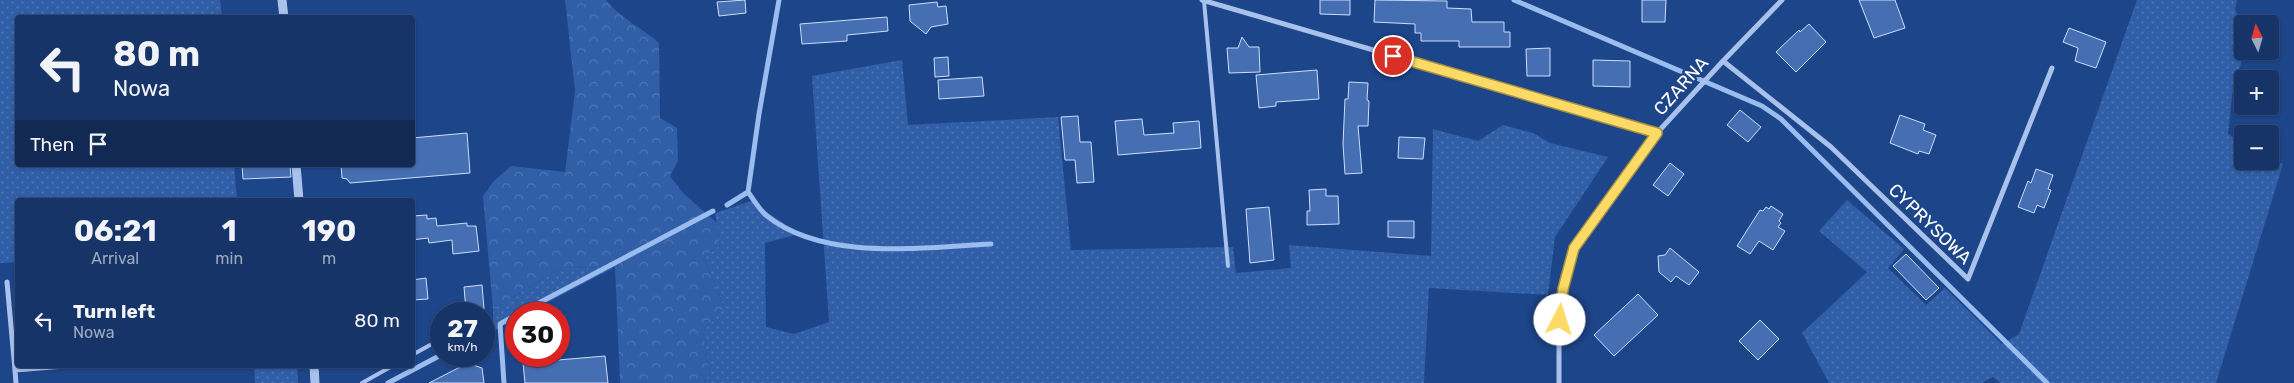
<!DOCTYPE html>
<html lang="en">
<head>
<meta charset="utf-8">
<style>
  body { margin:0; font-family:Rubik,sans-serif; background:#233f71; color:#f1f3f6; height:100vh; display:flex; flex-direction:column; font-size:19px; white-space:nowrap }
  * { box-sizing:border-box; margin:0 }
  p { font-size:16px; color:#9eaac0 }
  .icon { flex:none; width:28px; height:28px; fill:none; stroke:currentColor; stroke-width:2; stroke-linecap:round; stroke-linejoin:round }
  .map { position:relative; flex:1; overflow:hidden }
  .details { position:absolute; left:15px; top:198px; width:400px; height:170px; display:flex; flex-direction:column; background:#163468; border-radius:5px; box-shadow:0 1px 4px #0004,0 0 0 1px #354f7c }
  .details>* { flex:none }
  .hud { position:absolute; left:15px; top:15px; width:400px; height:152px; border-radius:5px; box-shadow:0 1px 4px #0004,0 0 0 1px #354f7c; background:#163468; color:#f1f3f6; overflow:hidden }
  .needle { width:32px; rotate:355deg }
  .fabs { position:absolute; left:2234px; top:15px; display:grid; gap:10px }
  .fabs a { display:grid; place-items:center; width:45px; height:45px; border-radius:5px; background:#163468; box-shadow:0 1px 4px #0004,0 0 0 1px #354f7c; font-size:25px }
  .speed { position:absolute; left:430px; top:302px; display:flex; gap:10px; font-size:25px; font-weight:700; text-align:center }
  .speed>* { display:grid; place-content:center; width:65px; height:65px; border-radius:50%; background:#163468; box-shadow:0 1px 4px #0004,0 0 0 1px #354f7c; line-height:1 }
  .speed small { font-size:12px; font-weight:400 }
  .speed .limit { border:8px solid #d22; background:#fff; color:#111 }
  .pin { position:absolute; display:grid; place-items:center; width:42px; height:42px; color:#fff; margin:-21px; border:2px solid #fff; border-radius:50%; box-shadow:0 1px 5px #0007 }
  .me { position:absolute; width:55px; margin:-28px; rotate:5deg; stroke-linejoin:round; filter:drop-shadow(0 0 4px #0008) }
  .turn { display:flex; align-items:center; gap:18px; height:105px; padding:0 15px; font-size:22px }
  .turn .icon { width:65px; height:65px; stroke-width:2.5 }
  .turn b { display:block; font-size:35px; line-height:42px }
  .then { display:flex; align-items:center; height:48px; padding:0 15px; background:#0003; gap:10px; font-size:19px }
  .eta { display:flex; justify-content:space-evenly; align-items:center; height:85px; text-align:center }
  .eta b { font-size:30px; font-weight:700; line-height:35px }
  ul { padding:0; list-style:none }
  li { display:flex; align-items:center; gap:15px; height:75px; padding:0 15px }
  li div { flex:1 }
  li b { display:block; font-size:19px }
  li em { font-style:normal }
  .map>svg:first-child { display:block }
</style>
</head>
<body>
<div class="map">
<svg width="2294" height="383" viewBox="0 0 2294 383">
  <defs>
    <pattern id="grass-dots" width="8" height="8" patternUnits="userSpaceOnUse" patternTransform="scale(1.25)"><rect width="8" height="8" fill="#305ea7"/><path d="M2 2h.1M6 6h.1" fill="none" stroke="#4f76b4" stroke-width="1.8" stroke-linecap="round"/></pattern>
    <pattern id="forest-crowns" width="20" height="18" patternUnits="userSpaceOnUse" patternTransform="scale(1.25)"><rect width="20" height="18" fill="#305ea7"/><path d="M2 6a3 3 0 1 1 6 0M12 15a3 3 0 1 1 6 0" fill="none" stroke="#4f76b4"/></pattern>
  </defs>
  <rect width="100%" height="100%" fill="#1d458a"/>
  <path fill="url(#grass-dots)" d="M 0,0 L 220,0 L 222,17 L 18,18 L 18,165 L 234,165 L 237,200 L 18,200 L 17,262 L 0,263 Z
    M 2137,0 L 2237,0 L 2235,10 L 2243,24 L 2242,51 L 2245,51 L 2233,88 L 2228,134 L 2242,142 L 2242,161 L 2270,161 L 2270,157 L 2283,164 L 2216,383 L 2000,383 L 1993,377 L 1982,383 L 1829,383 L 1802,333 L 1867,272 L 1819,231 L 1847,200 L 1904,249 L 1888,268 L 1926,305 L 1945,288 L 2002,344 L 2019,334 Z
    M 902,60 L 908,125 L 1058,117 L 1071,250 L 1233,247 L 1236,273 L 1291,268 L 1289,245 L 1431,256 L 1433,129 L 1478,141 L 1503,125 L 1533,133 L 1550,143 L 1608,157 L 1555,237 L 1548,295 L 1429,288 L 1424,383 L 703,383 L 710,373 L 703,331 L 724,307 L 704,257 L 720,245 L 715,213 L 751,201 L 799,234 L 765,243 L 766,327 L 794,334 L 829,322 L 812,76 Z
    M 615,267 L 525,314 L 516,314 L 516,319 L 493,331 L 493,309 L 561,268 Z
    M 254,365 L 297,365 L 298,383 L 255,383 Z"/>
  <path fill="url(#forest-crowns)" d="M 565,0 L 606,0 C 620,18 642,28 659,43 L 660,118 L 677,128 L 678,161 L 670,176 L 683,193 L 717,223 L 720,245 L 704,257 L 724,307 L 703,331 L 710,373 L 703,383 L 620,383 L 615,267 L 561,268 L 493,309 L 483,196 L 494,181 L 511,166 L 565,172 L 575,91 Z"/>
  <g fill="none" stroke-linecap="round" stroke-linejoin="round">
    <path stroke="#9bbcee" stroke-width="5" d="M 1514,0 L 1762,106 L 1781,119 L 2047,383
      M 748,192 C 754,200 760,211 767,216 C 825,262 922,247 991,244
      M 727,205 L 748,192 L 759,114 L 779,0
      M 518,314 L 713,211
      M 484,332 L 486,331
      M 388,383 L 441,355
      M 504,383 L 500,324 L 516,315"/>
  </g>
  <path fill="#456fb2" stroke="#cddef9" d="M 745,0 L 746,13 L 719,16 L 717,2 Z
    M 1320,0 L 1350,0 L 1350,15 L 1320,14 Z
    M 1375,0 L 1447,1 L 1447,8 L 1471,9 L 1472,22 L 1504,22 L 1504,32 L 1510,32 L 1510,47 L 1459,47 L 1459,41 L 1421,41 L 1421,33 L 1415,33 L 1415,24 L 1374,22 Z
    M 1642,0 L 1666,0 L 1665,22 L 1642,22 Z
    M 1859,0 L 1895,0 L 1905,28 L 1874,38 Z
    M 937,2 L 938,7 L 946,6 L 948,24 L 931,27 L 926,34 L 910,21 L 909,5 Z
    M 887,17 L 888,31 L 847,35 L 847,41 L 802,44 L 800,24 Z
    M 1809,24 L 1826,42 L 1796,72 L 1776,52 L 1799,30 L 1800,32 Z
    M 2069,28 L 2106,42 L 2096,68 L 2075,61 L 2078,48 L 2063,42 Z
    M 1242,37 L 1249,47 L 1259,47 L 1260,72 L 1229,73 L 1227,48 L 1238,48 Z
    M 1550,48 L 1550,76 L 1527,76 L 1526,49 Z
    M 948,57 L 949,76 L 935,77 L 934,58 Z
    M 1593,60 L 1630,61 L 1630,87 L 1593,86 Z
    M 1317,70 L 1319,99 L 1276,102 L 1276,106 L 1259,108 L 1256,75 Z
    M 982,77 L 984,96 L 939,99 L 938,80 Z
    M 1349,82 L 1368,83 L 1367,100 L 1369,101 L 1368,126 L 1358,126 L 1362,173 L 1345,174 L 1343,144 L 1345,99 L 1348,99 Z
    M 1740,110 L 1761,127 L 1748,142 L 1727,125 Z
    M 1900,115 L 1925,124 L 1923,130 L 1936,135 L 1929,154 L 1919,151 L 1918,154 L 1890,143 Z
    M 1078,116 L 1080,142 L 1091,142 L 1094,182 L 1077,183 L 1075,160 L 1065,160 L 1061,117 Z
    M 1142,119 L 1144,135 L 1174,133 L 1173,123 L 1199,121 L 1201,148 L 1118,155 L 1115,121 Z
    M 467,133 L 470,173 L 350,183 L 347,179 L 342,178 L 341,165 L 412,165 L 412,138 Z
    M 1399,137 L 1425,138 L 1423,159 L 1398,158 Z
    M 1670,163 L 1684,174 L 1668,196 L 1653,185 Z
    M 242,165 L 290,165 L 291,177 L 243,179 Z
    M 2036,169 L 2053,175 L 2048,189 L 2051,190 L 2044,208 L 2037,205 L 2034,213 L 2018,207 L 2028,181 L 2031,183 Z
    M 1326,189 L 1326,196 L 1338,196 L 1339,224 L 1307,225 L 1307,211 L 1310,211 L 1309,190 Z
    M 1771,206 L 1783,214 L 1779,221 L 1781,223 L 1778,227 L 1785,231 L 1773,250 L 1759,241 L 1750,254 L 1737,246 L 1760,210 L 1763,211 L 1766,207 L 1769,209 Z
    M 1269,207 L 1274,260 L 1250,263 L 1246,209 Z
    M 427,215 L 427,219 L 436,218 L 437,226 L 467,223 L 467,226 L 476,226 L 479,251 L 453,254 L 452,240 L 429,243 L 428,238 L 412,240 L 412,216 Z
    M 1388,221 L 1414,221 L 1414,238 L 1388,237 Z
    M 1670,248 L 1699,272 L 1689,285 L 1676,276 L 1671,282 L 1659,272 L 1658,256 L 1665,255 Z
    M 1906,254 L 1939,288 L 1926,300 L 1893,266 Z
    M 426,278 L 428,299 L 412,300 L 412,280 Z
    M 482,285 L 484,309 L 466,311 L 464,287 Z
    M 1638,294 L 1658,315 L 1614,356 L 1594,335 Z
    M 1760,320 L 1779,339 L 1758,360 L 1739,341 Z
    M 605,356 L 608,383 L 525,383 L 523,363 Z
    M 473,365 L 482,368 L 484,383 L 429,383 L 462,366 Z"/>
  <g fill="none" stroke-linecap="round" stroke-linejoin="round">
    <path stroke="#a8c2ec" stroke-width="4" d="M 1204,1 L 1228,266
      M 412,355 L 441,339
      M 362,383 L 394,365"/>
    <path stroke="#a8c2ec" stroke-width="5" d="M 1202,0 L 1657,133
      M 1723,61 L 1831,147 L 1968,279 L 2052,68
      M 7,282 L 15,370
      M 16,383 L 15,370 L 77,365
      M 1559,383 L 1559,336 L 1563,289 L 1574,248 L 1657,133 L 1723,61 L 1782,0"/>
    <path stroke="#a8c2ec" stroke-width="9" d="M 282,0 L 284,18
      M 296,165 L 299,200
      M 314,365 L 315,383"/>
  </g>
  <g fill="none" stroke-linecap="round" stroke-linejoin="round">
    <defs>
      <path id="route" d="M 1393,56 L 1657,133 L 1574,248 L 1563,289 L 1560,320"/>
    </defs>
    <use href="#route" stroke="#a38e42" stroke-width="12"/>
    <use href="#route" stroke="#fbda66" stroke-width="9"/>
  </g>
  <g text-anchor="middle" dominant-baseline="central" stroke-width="5" stroke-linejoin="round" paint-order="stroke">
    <g font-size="18" fill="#fff" stroke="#1d458a">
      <text transform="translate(1681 86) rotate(-48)">CZARNA</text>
      <text transform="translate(1930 224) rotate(44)">CYPRYSOWA</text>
    </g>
  </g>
</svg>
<div class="fabs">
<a><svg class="needle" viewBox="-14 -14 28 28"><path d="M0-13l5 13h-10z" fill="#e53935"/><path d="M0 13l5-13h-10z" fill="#9eaac0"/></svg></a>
<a>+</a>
<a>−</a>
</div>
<div class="speed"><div>27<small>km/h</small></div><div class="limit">30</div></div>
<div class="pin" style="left:1393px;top:56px;background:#d93025"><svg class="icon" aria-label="arrive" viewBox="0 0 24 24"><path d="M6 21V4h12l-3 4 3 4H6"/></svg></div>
<svg class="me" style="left:1560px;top:320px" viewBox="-20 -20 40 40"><circle r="19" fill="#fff"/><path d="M0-13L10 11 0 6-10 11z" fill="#fbda66"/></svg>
<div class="hud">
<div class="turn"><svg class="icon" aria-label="left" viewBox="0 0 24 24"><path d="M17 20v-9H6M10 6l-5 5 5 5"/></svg><div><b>80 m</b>Nowa</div></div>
<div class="then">Then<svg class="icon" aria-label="arrive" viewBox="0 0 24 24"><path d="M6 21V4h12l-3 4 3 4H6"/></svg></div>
</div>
<section class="details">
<div class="eta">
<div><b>06:21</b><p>Arrival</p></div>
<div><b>1</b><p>min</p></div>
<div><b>190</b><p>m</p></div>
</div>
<ul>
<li><svg class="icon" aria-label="left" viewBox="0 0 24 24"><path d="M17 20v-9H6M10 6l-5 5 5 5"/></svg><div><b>Turn left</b><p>Nowa</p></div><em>80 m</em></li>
</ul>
</section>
</div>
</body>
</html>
